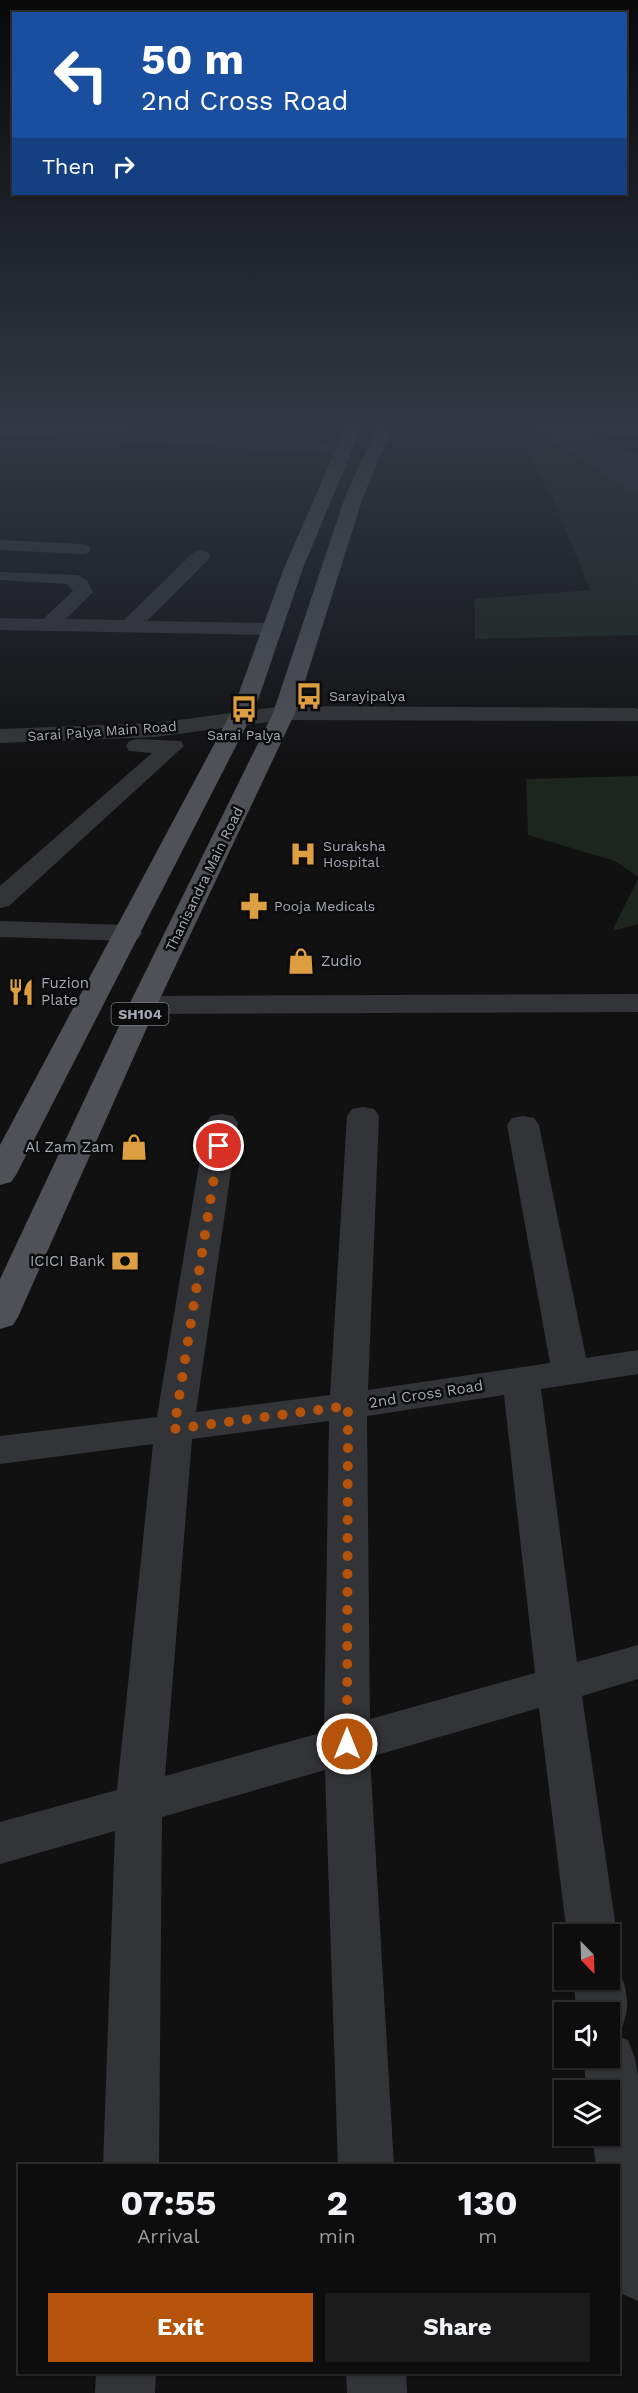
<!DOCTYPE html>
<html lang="en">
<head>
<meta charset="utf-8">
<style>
  body { margin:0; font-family:"Work Sans",sans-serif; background:#1b1b1c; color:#f1f3f6; height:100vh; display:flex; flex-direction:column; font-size:22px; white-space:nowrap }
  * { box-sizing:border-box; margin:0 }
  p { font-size:20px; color:#9a9c9e }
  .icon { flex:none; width:33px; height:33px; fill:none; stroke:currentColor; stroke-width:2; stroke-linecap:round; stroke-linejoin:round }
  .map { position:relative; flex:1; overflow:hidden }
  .drawer { position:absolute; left:18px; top:2164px; width:602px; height:210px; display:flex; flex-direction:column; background:#0d0d0e; border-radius:0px; box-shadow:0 2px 4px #0004,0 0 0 2px #2d2d2e }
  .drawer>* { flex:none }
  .guide { position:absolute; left:12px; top:12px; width:615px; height:183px; border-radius:0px; box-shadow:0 2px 4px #0004,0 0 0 2px #2d2d2e; background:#1a4fa0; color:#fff; overflow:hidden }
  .needle { width:39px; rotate:157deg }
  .tools { position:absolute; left:554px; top:1924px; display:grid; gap:12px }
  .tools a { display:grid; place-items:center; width:66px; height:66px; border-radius:0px; background:#0d0d0e; box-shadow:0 2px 4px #0004,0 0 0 2px #2d2d2e; font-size:30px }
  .pin { position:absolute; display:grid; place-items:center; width:51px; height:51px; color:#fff; margin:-26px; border:3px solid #fff; border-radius:50%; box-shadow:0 2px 6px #0007 }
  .me { position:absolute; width:66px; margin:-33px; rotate:0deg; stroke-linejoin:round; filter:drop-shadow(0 0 4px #0008) }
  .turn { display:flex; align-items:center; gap:21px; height:126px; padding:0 30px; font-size:27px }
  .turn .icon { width:78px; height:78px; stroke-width:2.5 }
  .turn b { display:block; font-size:42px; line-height:51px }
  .then { display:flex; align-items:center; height:57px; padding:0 30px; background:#0003; gap:12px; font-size:22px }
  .eta { display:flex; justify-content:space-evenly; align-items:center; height:102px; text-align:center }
  .eta b { font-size:36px; font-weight:700; line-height:42px }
  .primary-button { display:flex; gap:12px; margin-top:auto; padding:12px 30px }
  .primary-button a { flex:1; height:69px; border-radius:0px; background:#b45309; color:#fff; font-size:24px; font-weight:700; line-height:69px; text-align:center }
  .primary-button a+a { background:#1b1b1c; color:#f1f3f6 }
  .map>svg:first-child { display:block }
</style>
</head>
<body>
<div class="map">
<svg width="638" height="2393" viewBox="0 0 638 2393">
  <rect width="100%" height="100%" fill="#111112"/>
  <path fill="#1e251e" d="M 534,431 L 638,495 L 638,635 L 475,639 L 475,599 L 590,590 L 551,494 L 532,462 L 534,447 L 520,437 L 522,434 Z
    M 638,776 L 638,877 L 615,861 L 528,835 L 526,779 Z
    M 638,879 L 638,924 L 612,931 Z"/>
  <path fill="#2c3439" d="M 534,431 L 638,431 L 638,437 L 594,435 L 638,455 L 638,495 Z"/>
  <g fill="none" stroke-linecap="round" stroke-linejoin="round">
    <path fill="#333437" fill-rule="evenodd" d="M 0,431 L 121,431 L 343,445 L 351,450 L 343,455 L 99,439 L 0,436 Z
      M 0,540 L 82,544 L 88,545 L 91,549 L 88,553 L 82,554 L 0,550 Z
      M 201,550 L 208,552 L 210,556 L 208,560 L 147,621 L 270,623 L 277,625 L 280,629 L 277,633 L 270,635 L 0,630 L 0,618 L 43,619 L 73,591 L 67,584 L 0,580 L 0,572 L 78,575 L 87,580 L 93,592 L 66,619 L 124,620 L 194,552 Z
      M 284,706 L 634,708 L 638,709 L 638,721 L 284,720 L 155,737 L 0,743 L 0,729 L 155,723 Z
      M 137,739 L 181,741 L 184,746 L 9,906 L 0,908 L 0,886 L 152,753 L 129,751 L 126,746 L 129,741 Z
      M 0,921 L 128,925 L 138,927 L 142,933 L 138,939 L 128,941 L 0,937 Z
      M 638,994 L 638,1012 L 143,1014 L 133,1011 L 129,1005 L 133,999 L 143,996 Z
      M 363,1107 L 374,1109 L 379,1116 L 368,1390 L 550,1363 L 507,1125 L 512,1118 L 523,1116 L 534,1118 L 539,1125 L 586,1358 L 638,1350 L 638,1374 L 541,1389 L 577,1662 L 638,1645 L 638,1679 L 582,1696 L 617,1935 L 609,1951 L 609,1935 L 567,1935 L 539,1708 L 370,1757 L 394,2166 L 338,2166 L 325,1770 L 162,1817 L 159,2166 L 103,2166 L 115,1831 L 0,1864 L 0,1822 L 117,1790 L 153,1444 L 0,1464 L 0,1436 L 157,1417 L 206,1123 L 211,1116 L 222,1114 L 233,1116 L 238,1123 L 196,1412 L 330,1395 L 347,1116 L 352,1109 ZM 504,1395 L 535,1673 L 370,1719 L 367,1416 ZM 329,1421 L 324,1732 L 165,1776 L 192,1439 Z
      M 609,1961 L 616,1963 C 627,1988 632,2005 621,2030 L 612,2034 L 628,2040 L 635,2058 L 638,2076 L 638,2301 L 618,2292 L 618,2166 L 596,2166 L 592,2136 L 609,2136 L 609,2091 L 587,2091 L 583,2058 L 609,2058 L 609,2013 L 577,2013 L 573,1980 L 609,1980 Z
      M 96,2373 L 156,2373 L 155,2393 L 95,2393 Z
      M 346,2373 L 406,2373 L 407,2393 L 347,2393 Z"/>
    <path fill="#4f5156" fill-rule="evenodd" d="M 344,431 L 360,431 L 303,568 L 255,709 L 16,1175 L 11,1182 L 0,1185 L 0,1145 L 233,709 L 284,568 Z
      M 375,431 L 391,431 L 363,497 L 295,713 L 157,1005 L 18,1317 L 13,1325 L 0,1329 L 0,1279 L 129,1005 L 273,713 L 345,497 Z"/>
  </g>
  <linearGradient id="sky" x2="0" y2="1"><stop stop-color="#09090a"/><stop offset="0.56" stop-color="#323844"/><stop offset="1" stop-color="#323844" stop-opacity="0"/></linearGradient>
  <rect width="638" height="766" fill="url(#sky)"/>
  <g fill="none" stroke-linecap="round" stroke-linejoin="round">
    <path stroke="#b45309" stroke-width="10" stroke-dasharray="0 18" d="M 219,1146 L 174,1429 L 348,1406 L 347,1744"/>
  </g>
  <defs>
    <symbol id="bus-bare" viewBox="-9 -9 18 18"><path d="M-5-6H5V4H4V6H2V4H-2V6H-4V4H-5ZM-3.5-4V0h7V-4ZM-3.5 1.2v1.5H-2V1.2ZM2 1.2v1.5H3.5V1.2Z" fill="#dc9e40" stroke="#0c0c0d" stroke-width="2.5" paint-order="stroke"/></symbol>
    <symbol id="hospital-bare" viewBox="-9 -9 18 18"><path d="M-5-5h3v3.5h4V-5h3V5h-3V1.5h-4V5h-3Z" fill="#dc9e40" stroke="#0c0c0d" stroke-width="2.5" paint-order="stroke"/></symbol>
    <symbol id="pharmacy-bare" viewBox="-9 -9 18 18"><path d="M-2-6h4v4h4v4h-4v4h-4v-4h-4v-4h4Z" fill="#dc9e40" stroke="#0c0c0d" stroke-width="2.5" paint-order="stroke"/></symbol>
    <symbol id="shop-bare" viewBox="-9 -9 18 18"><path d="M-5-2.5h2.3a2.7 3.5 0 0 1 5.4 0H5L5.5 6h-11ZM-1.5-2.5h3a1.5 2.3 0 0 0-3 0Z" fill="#dc9e40" stroke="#0c0c0d" stroke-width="2.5" paint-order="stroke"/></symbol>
    <symbol id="restaurant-bare" viewBox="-9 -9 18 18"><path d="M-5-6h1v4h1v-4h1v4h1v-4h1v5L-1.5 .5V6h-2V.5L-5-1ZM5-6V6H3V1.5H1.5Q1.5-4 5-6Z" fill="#dc9e40" stroke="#0c0c0d" stroke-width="2.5" paint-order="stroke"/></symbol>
    <symbol id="bank-bare" viewBox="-9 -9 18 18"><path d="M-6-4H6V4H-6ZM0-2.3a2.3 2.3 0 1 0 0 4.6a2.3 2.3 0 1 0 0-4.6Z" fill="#dc9e40" stroke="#0c0c0d" stroke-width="2.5" paint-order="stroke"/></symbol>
  </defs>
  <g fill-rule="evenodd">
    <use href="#bus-bare" x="290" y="677" width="38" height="38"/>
    <use href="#bus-bare" x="225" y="690" width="38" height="38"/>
    <use href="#hospital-bare" x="284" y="835" width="38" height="38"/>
    <use href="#pharmacy-bare" x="235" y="887" width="38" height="38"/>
    <use href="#shop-bare" x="282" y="942" width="38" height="38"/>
    <use href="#restaurant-bare" x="2" y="973" width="38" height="38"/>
    <use href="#shop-bare" x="115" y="1128" width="38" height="38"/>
    <use href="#bank-bare" x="106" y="1242" width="38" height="38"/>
  </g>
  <g text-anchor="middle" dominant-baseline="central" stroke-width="5" stroke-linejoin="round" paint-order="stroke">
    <g font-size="14" fill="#a4a9b2" stroke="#0c0c0d" text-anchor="start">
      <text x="329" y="696">Sarayipalya</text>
      <text x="244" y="735" text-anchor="middle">Sarai Palya</text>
      <text x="323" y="846">Suraksha<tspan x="323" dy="16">Hospital</tspan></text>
      <text x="274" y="906">Pooja Medicals</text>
    </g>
    <g font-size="14" fill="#a4a9b2" stroke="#0c0c0d">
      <text transform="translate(102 731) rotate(-4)">Sarai Palya Main Road</text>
      <text transform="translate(204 879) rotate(-64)">Thanisandra Main Road</text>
    </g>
    <rect fill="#0c0c0d" stroke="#767a80" stroke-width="1.5" x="111.5" y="1003" width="57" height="22" rx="4.5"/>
    <g font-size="14" font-weight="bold" fill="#a4a9b2">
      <text x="140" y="1014">SH104</text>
    </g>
    <g font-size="15" fill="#a4a9b2" stroke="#0c0c0d" text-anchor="start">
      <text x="321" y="961">Zudio</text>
      <text x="41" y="983">Fuzion<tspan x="41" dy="17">Plate</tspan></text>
      <text x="114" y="1147" text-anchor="end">Al Zam Zam</text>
      <text x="105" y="1261" text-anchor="end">ICICI Bank</text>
    </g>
    <g font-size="15" fill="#a4a9b2" stroke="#0c0c0d">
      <text transform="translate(426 1394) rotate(-9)">2nd Cross Road</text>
    </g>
  </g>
</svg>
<div class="tools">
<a><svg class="needle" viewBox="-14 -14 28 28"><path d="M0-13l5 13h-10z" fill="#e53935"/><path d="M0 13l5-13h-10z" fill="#9a9c9e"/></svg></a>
<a><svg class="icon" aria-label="sound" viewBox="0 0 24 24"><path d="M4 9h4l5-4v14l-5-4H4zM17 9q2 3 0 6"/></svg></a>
<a><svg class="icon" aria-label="layers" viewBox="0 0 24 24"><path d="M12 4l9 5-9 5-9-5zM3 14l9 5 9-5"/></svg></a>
</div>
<div class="pin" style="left:219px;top:1146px;background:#d93025"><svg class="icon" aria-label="arrive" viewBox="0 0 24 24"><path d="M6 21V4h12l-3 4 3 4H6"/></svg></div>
<svg class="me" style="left:347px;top:1744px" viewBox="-20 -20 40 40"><circle r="17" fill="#b45309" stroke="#fff" stroke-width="3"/><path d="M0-11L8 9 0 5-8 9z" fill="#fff"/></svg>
<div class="guide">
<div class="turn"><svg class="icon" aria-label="left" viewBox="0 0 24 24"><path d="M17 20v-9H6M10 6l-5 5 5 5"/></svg><div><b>50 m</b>2nd Cross Road</div></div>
<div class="then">Then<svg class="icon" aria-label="right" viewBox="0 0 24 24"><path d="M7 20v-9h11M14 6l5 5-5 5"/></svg></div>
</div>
<section class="drawer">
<div class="eta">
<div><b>07:55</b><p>Arrival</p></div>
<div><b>2</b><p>min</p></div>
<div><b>130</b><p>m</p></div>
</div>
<div class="primary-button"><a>Exit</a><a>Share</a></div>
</section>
</div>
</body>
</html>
